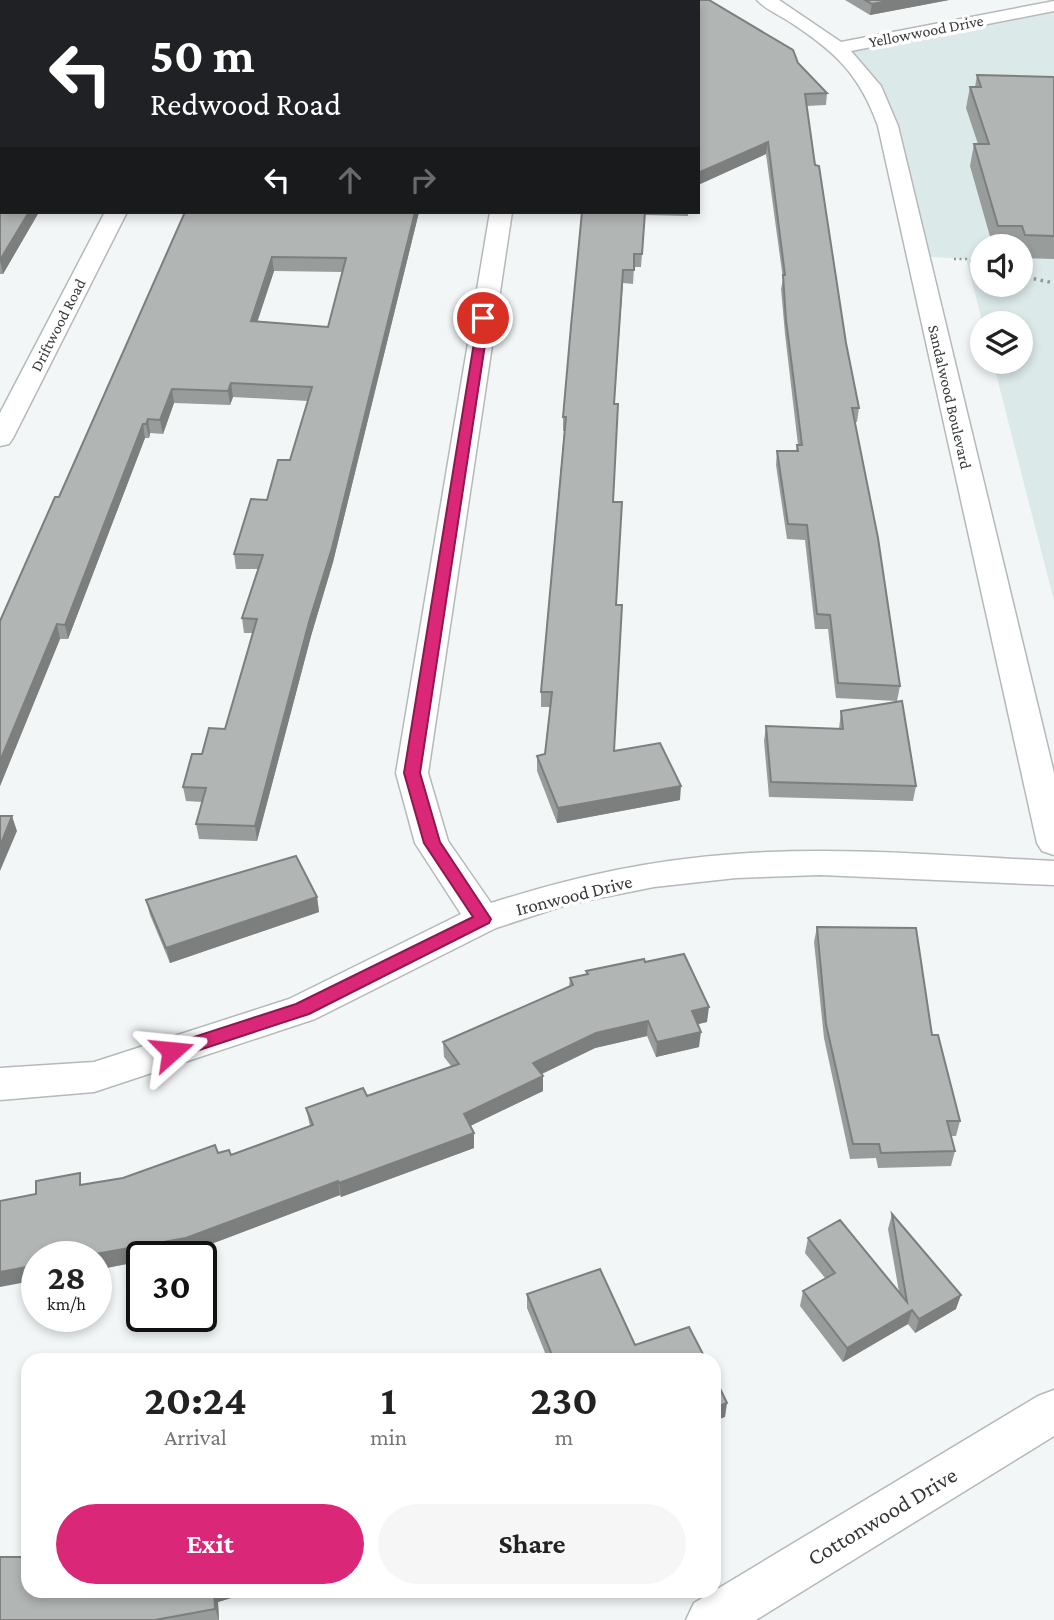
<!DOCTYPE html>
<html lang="en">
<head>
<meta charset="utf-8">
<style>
  body { margin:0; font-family:"Crimson Pro",serif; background:#f6f6f6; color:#222; height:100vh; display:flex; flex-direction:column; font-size:26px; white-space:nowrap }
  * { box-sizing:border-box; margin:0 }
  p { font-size:23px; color:#767676 }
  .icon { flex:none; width:38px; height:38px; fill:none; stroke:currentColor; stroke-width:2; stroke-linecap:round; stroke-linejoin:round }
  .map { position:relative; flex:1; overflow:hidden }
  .panel { position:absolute; left:21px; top:1353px; width:700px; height:245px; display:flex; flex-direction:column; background:#fff; border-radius:21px; box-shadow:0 4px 10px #0003 }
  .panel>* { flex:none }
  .banner { position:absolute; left:0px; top:0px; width:700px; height:214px; box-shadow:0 4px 10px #0003; background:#202124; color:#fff; overflow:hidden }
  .fabs { position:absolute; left:970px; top:234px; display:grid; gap:14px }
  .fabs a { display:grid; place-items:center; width:63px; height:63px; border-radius:50%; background:#fff; box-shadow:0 4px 10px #0003; font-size:35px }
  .speed { position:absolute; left:21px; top:1241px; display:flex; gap:14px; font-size:35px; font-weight:700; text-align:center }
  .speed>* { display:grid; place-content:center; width:91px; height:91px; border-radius:50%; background:#fff; box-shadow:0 4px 10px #0003; line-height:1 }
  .speed small { font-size:18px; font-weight:400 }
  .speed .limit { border:4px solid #111; border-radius:10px; background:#fff; color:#111 }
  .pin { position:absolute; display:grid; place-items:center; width:60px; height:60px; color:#fff; margin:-30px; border:4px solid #fff; border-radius:50%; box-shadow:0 2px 7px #0007 }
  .me { position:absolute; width:77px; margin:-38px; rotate:72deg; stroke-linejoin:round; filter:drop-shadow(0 0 5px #0008) }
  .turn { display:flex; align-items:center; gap:24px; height:147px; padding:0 35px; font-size:32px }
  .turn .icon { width:91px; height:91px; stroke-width:2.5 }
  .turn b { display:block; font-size:49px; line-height:60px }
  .lanes { display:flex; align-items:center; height:66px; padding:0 35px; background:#0003; justify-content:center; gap:35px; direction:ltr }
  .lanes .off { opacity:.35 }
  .eta { display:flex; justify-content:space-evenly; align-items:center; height:119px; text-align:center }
  .eta b { font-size:42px; font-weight:700; line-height:49px }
  .primary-button { display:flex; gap:14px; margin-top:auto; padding:14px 35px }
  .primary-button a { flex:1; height:80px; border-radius:42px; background:#db2777; color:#fff; font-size:28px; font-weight:700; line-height:80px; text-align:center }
  .primary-button a+a { background:#f6f6f6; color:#222 }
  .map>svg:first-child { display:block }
</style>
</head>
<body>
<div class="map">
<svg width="1054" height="1620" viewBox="0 0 1054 1620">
  <rect width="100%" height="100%" fill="#f2f6f6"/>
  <path fill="#dce9e9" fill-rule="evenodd" d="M 1054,5 L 1054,601 L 993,362 L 1020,362 L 1020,324 L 983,324 L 966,259 L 918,256 L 888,115 L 839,49 ZM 982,247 L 1020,247 L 1020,285 L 982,285 Z"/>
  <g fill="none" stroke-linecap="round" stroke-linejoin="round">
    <defs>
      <path id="street" d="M 241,0 L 259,0 L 239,2 Z
        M 610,0 L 631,0 L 608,2 Z
        M 757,0 L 779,0 L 841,42 L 1054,1 L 1054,11 L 851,51 L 881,86 L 898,126 L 1054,773 L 1054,855 L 1042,851 L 1037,843 L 878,126 C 860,76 837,53 793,24 C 782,16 766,10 757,0 Z
        M 105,212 L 127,212 L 13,438 L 9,444 L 0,446 L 0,413 Z
        M 490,212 L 512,212 L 428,773 L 448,841 L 491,903 C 573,877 649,860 735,854 C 841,846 948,856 1054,861 L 1054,885 L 820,875 L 736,878 L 654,887 L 569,904 L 496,928 L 315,1019 L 94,1092 L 0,1100 L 0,1068 L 94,1062 L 289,999 L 461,914 L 415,843 L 396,773 Z
        M 1054,1390 L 1054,1436 L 756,1620 L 686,1620 L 694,1603 L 1038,1396 Z"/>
    </defs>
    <use href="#street" stroke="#b5b9b9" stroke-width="3"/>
    <path stroke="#939595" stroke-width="2.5" stroke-dasharray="2 3.5" stroke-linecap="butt" d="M 954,259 L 966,259 L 981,265"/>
    <path stroke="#939595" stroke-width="3.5" stroke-dasharray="2.5 4.5" stroke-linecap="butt" d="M 977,263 L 982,265
      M 1020,276 L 1054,283"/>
    <use href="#street" fill="#fff" fill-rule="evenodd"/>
  </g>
  <path fill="#989c9a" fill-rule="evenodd" d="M 0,0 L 189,0 L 188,2 L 2,2 L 2,23 L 0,24 Z
    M 845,0 L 949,0 L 870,15 Z
    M 0,24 L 2,212 L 39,212 L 3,274 L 0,274 Z
    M 798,63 L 827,93 L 826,105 L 806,106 L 815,165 L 846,343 L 859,408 L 857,422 L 855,422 L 900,686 L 897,701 L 836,698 L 828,629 L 815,629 L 805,540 L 787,539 L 776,465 L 777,451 L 796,451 L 797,445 L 798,445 L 785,334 L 781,289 L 783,279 L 766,154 L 698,185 Z
    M 977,75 L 1054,77 L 1054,259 L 1020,258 L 1020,247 L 993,247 L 970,166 L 974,144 L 978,144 L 966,108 L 970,87 L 975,87 Z
    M 185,212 L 419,212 L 333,562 L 311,636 L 257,841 L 199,839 L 196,824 L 202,802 L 186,801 L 183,787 L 202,754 L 225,729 L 253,633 L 244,633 L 242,618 L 258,569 L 236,569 L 234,554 L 267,500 L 290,460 L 308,401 L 233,397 L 230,405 L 174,403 L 163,434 L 150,433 L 149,438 L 145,438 L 68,639 L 60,639 L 0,786 L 0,621 L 59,497 ZM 274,271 L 343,272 L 328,327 L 257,322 Z
    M 582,212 L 688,212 L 688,216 L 645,215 L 641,267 L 634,267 L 633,284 L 623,283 L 614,404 L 613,502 L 616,605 L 614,751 L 680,800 L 557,823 L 537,771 L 537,756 L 545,754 L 550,707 L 541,707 L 541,692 L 564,431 L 563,431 L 563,417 Z
    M 841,711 L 916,786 L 913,801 L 769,797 L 764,741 L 766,726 L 839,729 Z
    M 317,897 L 319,912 L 170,963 L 150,915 L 146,900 Z
    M 817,927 L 932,1035 L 960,1121 L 956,1136 L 951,1136 L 955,1151 L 951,1166 L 878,1168 L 876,1158 L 850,1159 L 824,1038 L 814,942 Z
    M 645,962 L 707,1022 L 698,1024 L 699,1047 L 656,1057 L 647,1036 L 595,1048 L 542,1074 L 543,1091 L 470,1126 L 474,1133 L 474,1148 L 341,1197 L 340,1195 L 190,1252 L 167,1256 L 142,1256 L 142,1261 L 96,1270 L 96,1256 L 36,1194 L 84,1185 L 123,1178 L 218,1153 L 231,1155 L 310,1126 L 306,1108 L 367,1096 L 451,1066 L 444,1057 L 443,1042 L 569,987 L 570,978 L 586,974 L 586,971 Z
    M 892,1214 L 956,1309 L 915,1333 L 908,1324 L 843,1362 L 800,1306 L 803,1291 L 825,1278 L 805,1253 L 808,1238 L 899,1292 L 888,1229 Z
    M 527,1294 L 635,1345 L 706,1360 L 548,1360 L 527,1308 Z
    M 28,1591 L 254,1591 L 218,1602 L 219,1620 L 0,1620 Z"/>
  <path fill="#7c7f7d" d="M 519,0 L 541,0 L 538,2 L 515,2 Z
    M 893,0 L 949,0 L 870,15 L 872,4 Z
    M 768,142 L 766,154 L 698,185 L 698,173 Z
    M 29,212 L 39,212 L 3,274 L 0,260 Z
    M 415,212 L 419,212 L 333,562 L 311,636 L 257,841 L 255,826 Z
    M 272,257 L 274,271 L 253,335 L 251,321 Z
    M 231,383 L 233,397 L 230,405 L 228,391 Z
    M 172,389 L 174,403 L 163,434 L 160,420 Z
    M 148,419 L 150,433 L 149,438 L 146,424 Z
    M 143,424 L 145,438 L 68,639 L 65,625 Z
    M 57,624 L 60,639 L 0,786 L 0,761 Z
    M 681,786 L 680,800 L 557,823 L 558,808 Z
    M 12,816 L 17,831 L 0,871 L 0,846 Z
    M 317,897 L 319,912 L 170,963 L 166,948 Z
    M 709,1007 L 707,1022 L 690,1026 L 692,1011 Z
    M 648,1021 L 647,1036 L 595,1048 L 533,1078 L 533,1063 L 596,1033 Z
    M 701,1032 L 699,1047 L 656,1057 L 657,1042 Z
    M 543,1076 L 543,1091 L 464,1129 L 464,1114 Z
    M 474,1133 L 474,1148 L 341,1197 L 339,1183 Z
    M 338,1181 L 340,1195 L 190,1252 L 167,1256 L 142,1256 L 142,1261 L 96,1270 L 96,1256 L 84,1256 Z
    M 37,1265 L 37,1280 L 0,1287 L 0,1272 Z
    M 961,1295 L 956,1309 L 915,1333 L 919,1319 Z
    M 912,1310 L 908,1324 L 843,1362 L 847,1348 Z
    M 727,1403 L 725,1417 L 714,1421 L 714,1408 Z
    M 214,1591 L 254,1591 L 218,1602 L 219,1620 L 215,1609 Z
    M 328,1591 L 343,1591 L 329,1595 Z"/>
  <path fill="#b1b5b3" stroke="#7c7f7d" stroke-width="2" fill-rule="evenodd" d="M 0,0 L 157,0 L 156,2 L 2,2 L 2,21 L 0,12 Z
    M 295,0 L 519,0 L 515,2 L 294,2 Z
    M 689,0 L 709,0 L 793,50 L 798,63 L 827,93 L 805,94 L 815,165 L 819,166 L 846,343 L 859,408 L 852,408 L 878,538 L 900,686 L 838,683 L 830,615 L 817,614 L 807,525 L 788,524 L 777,451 L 798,451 L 797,445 L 802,445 L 786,320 L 783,275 L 785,275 L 768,142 L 698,173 L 698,2 L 680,2 Z
    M 865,0 L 893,0 L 872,4 Z
    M 0,24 L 2,24 L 2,212 L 29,212 L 0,260 Z
    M 977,75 L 1054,77 L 1054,236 L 1025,235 L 1022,226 L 998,226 L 974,144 L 989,144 L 970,87 L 981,87 Z
    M 185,212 L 415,212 L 332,548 L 309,622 L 255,826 L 196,824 L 206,788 L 183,787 L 192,754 L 202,754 L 209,728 L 225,729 L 257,619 L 242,618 L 263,555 L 234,554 L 251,499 L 267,500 L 278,460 L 290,460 L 312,387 L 231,383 L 228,391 L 172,389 L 160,420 L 148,419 L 146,424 L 143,424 L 65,625 L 57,624 L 0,761 L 0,621 L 55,497 L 59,497 ZM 272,257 L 346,258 L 328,327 L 251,321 Z
    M 582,212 L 645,212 L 642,254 L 634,254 L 634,270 L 623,270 L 614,404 L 618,404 L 613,502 L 622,502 L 616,605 L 622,605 L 614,751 L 660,743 L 681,786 L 558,808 L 537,756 L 545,754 L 552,692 L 541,692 L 566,417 L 563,417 L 571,326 Z
    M 902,701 L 916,786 L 771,782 L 766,726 L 843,729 L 841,711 Z
    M 0,816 L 12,816 L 0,846 Z
    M 296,856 L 317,897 L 166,948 L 146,900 Z
    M 817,927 L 916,928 L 932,1035 L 938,1035 L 960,1121 L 947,1121 L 955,1151 L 881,1153 L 879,1144 L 853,1144 L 826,1024 Z
    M 684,954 L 709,1007 L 692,1011 L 701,1032 L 657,1042 L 648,1021 L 596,1033 L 533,1063 L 543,1076 L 464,1114 L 474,1133 L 339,1183 L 338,1181 L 186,1238 L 84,1256 L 37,1256 L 37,1265 L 0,1272 L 0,1201 L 36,1194 L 36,1181 L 80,1173 L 80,1185 L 123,1178 L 215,1145 L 218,1153 L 229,1150 L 231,1155 L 313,1125 L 306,1108 L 363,1088 L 367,1096 L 459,1064 L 443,1042 L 573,985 L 570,978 L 588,974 L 586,971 L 644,959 L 645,962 Z
    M 892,1214 L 961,1295 L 919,1319 L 912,1310 L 847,1348 L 803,1291 L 835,1273 L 808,1238 L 840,1220 L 907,1302 Z
    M 600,1269 L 635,1345 L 689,1327 L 706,1360 L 554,1360 L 527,1294 Z
    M 714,1376 L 727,1403 L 714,1408 Z
    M 0,1557 L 28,1557 L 28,1591 L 214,1591 L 215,1609 L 155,1620 L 0,1620 Z"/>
  <path fill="#db2777" stroke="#8e194d" stroke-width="2" d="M 483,315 L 489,318 L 420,773 L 440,842 L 491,919 L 489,923 L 309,1014 L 172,1059 L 166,1056 L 163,1051 L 166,1046 L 296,1004 L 473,917 L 424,843 L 404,773 L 478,318 Z"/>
  <g text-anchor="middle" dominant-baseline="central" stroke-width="7" stroke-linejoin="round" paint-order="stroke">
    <g font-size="16" fill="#373838" stroke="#fff">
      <text transform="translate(926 31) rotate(-11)">Yellowwood Drive</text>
      <text transform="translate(58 325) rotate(-63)">Driftwood Road</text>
      <text transform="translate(950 397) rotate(77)">Sandalwood Boulevard</text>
    </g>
    <g font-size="19" fill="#373838" stroke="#fff">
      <text transform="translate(574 895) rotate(-14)">Ironwood Drive</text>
    </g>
    <g font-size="23" fill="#373838" stroke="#fff">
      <text transform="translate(882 1516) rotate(-31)">Cottonwood Drive</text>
    </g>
  </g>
</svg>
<div class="fabs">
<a><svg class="icon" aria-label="sound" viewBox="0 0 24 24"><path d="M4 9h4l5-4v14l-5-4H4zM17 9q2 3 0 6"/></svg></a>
<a><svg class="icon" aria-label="layers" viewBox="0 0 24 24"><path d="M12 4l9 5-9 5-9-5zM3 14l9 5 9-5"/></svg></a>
</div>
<div class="speed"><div>28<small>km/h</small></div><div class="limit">30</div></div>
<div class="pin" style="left:483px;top:318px;background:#d93025"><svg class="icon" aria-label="arrive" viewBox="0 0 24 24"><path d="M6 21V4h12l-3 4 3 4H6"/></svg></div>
<svg class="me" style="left:172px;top:1051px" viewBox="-20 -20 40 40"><path d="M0-17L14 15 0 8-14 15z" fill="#db2777" stroke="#fff" stroke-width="4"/></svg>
<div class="banner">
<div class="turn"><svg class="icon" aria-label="left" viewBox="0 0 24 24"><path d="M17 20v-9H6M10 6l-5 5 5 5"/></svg><div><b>50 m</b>Redwood Road</div></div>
<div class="lanes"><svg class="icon" aria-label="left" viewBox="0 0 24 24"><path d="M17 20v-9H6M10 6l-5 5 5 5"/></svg><svg class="icon off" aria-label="ahead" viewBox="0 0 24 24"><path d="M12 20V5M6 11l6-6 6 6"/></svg><svg class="icon off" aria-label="right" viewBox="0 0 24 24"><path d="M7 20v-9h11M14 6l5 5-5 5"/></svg></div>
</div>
<section class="panel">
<div class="eta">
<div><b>20:24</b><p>Arrival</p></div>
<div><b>1</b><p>min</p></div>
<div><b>230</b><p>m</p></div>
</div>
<div class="primary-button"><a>Exit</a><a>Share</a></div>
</section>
</div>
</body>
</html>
